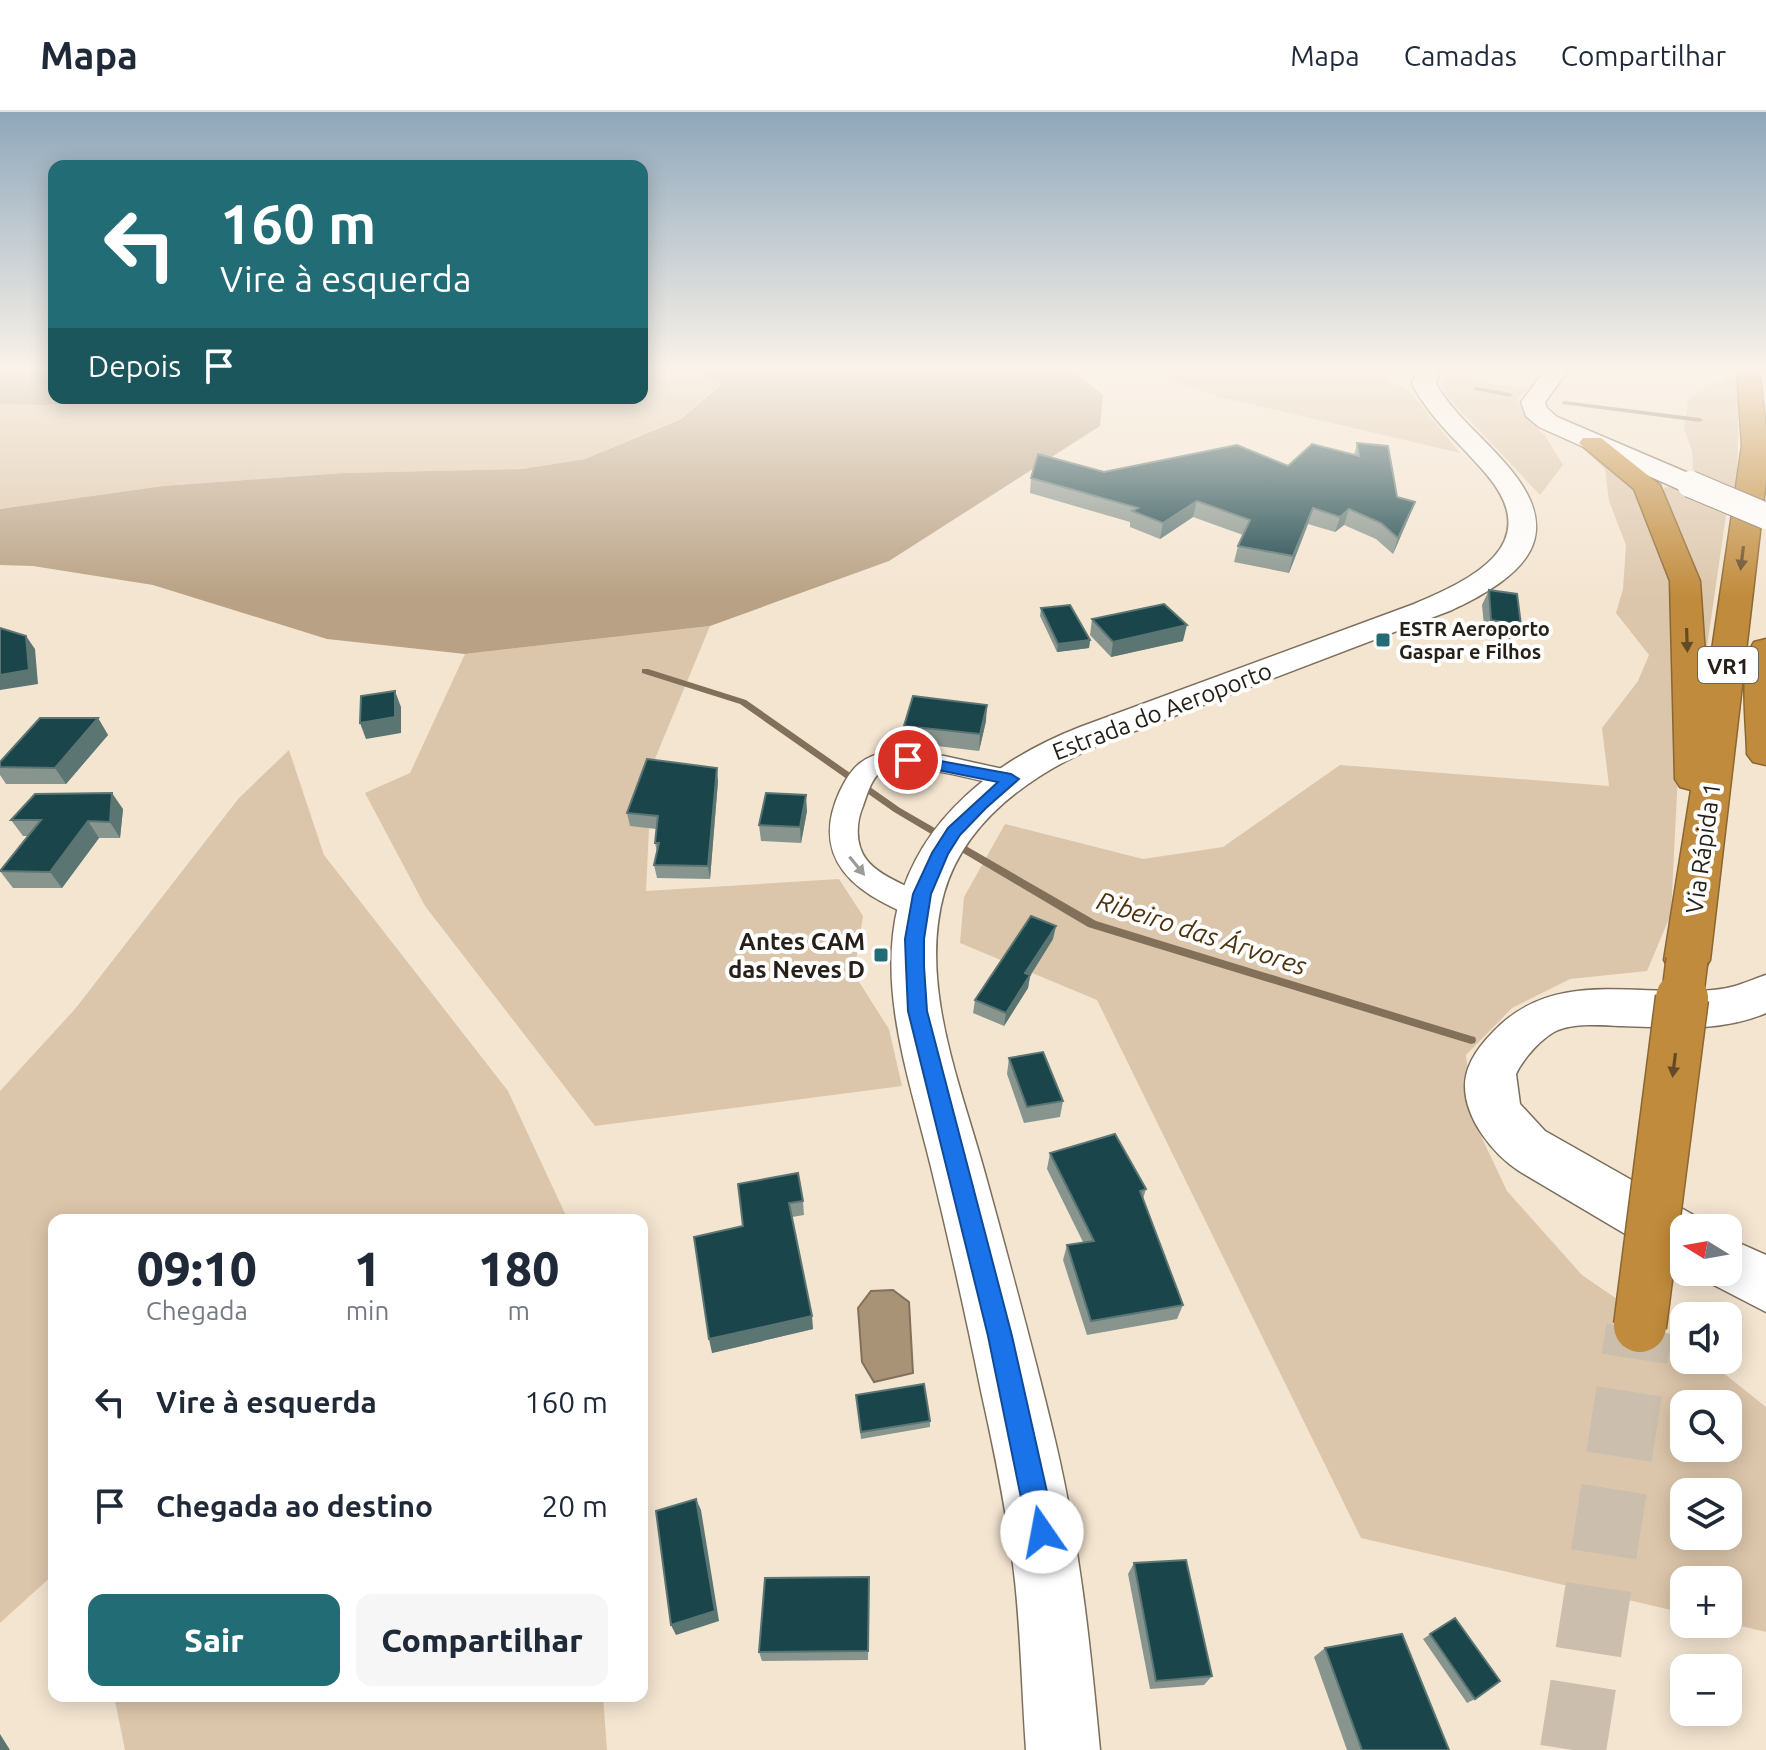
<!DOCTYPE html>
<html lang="pt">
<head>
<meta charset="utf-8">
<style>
  body { margin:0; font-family:Ubuntu,sans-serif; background:#f6f6f7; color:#1f2937; height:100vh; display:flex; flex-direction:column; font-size:30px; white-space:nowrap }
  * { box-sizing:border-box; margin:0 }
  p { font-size:26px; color:#747a83 }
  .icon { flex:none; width:44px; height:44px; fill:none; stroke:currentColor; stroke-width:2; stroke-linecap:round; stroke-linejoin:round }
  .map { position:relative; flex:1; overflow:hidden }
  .side { position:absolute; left:48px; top:1102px; width:600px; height:488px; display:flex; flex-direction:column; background:#fff; border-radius:16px; box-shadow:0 4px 20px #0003 }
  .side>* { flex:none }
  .hud { position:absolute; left:48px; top:48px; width:600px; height:244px; border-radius:16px; box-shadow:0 4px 20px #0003; background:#226c75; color:#fff; overflow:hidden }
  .needle { width:52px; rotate:281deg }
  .fabs { position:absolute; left:1670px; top:1102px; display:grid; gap:16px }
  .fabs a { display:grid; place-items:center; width:72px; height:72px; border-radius:16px; background:#fff; box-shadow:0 4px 20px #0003; font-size:40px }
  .pin { position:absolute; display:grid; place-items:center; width:68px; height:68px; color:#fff; margin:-34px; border:4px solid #fff; border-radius:50%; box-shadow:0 2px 8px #0007 }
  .me { position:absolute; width:88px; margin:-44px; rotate:348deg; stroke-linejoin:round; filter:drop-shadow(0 0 6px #0008) }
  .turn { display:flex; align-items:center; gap:28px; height:168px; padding:0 40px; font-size:36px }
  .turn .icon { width:104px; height:104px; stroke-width:2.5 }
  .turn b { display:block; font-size:56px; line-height:68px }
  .then { display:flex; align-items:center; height:76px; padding:0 40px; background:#0003; gap:16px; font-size:30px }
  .eta { display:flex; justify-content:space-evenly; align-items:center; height:136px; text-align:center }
  .eta b { font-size:48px; font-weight:800; line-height:56px }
  .cta { display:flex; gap:16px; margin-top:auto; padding:16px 40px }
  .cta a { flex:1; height:92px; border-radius:16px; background:#226c75; color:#fff; font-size:32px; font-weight:800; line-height:92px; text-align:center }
  .cta a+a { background:#f6f6f7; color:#1f2937 }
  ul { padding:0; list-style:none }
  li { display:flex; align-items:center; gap:24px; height:104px; padding:0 40px }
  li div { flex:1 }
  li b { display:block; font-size:30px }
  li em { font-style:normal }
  header { display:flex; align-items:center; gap:48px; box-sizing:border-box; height:112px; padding:0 40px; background:#fff; border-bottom:2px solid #e0e1e3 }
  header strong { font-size:38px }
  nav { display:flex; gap:44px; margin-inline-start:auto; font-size:28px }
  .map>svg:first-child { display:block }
</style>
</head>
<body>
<header>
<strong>Mapa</strong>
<nav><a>Mapa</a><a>Camadas</a><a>Compartilhar</a></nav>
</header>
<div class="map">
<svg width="1766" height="1638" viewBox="0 0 1766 1638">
  <rect width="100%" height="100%" fill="#f4e5d1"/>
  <path fill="#dcc6ab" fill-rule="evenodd" d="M 1142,257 L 1380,257 L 1389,268 L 1408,278 L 1460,341 L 1216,284 Z
    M 1450,257 L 1472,257 L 1464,263 L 1485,271 L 1527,277 L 1517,287 L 1523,302 L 1546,325 L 1563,353 L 1540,383 L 1448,285 L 1441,271 Z
    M 1724,257 L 1739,257 L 1737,378 L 1693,359 L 1692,338 L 1684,317 L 1688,288 L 1705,276 L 1724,268 Z
    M 658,260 L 706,261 L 722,271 L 681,306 L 585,347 L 522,357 L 343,361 L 163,374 L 0,397 L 0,292 L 45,293 L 117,286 L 642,286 L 642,264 Z
    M 1569,323 L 1605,344 L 1631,374 L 1674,474 L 1680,622 L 1671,802 L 1647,859 L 1570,867 L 1512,896 L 1466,943 L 1473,1007 L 1507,1079 L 1582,1163 L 1684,1233 L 1684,1248 L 1707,1248 L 1766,1295 L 1766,1520 L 1728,1511 L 1728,1468 L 1684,1468 L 1684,1501 L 1361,1426 L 1097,888 L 960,831 L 964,785 L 1005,712 L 1143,747 L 1223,735 L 1340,653 L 1609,674 L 1602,616 L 1638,569 L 1649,543 L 1616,501 L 1623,477 L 1626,433 L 1609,389 L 1605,357 ZM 1684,1292 L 1728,1292 L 1728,1336 L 1684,1336 ZM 1684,1380 L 1728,1380 L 1728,1424 L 1684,1424 Z
    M 1665,375 L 1681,377 L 1727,396 L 1707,535 L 1704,534 C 1697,469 1689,439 1661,380 Z
    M 710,514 L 652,654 L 646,779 L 839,767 L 863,804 L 854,862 L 889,917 L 902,974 L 595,1014 L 425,794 L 365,681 L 410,661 L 465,542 Z
    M 289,638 L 324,743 L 508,979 L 568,1108 L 54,1108 L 54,1462 L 0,1511 L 0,979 L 75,897 L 239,686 Z
    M 114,1584 L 603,1584 L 607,1638 L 125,1638 Z"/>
  <path fill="#b8a184" d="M 0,257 L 54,257 L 54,286 L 117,286 L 45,293 L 0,292 Z
    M 642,257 L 1071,257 L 1103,283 L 1100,314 L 889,449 L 710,514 L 465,542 L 327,527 L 153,473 L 33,454 L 0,453 L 0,397 L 163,374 L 343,361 L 522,357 L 585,347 L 681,307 L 722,272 C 699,256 669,257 642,264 Z"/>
  <path fill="#a99376" stroke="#82705a" stroke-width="2" d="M 893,1178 L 909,1190 L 913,1261 L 874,1270 L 862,1250 L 858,1196 L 871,1179 Z"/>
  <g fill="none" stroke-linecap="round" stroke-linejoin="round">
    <path fill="#82705a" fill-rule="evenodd" d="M 1477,275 L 1510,281 L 1513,283 L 1510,285 L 1475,278 L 1474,277 Z
      M 1564,289 L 1700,306 L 1703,308 L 1700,310 L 1562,292 L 1562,290 Z
      M 642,557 L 648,557 L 746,588 L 900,696 L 1096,809 L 1471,924 L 1475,925 L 1476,928 L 1475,931 L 1471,932 L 1088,815 L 894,700 L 740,592 L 642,561 Z"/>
    <path stroke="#cbbeac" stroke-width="52" stroke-dasharray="52 26" stroke-linecap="butt" d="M 1639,1219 L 1640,1214"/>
    <path stroke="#cbbeac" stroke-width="66" stroke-dasharray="66 33" stroke-linecap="butt" d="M 1573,1638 L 1639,1217"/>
    <defs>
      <path id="street" d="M 891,639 L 944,644 L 1021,661 L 1025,667 L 1021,673 L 1011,676 C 986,670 906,648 884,658 C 872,663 867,683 863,694 C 856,710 855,732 866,747 C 883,770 925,777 936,794 L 931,802 C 915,807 899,799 884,791 C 836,766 816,731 840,679 C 852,654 863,644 891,639 Z"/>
      <path id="secondary" d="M 1418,257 L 1440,257 L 1436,272 C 1454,303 1482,324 1505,351 C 1570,424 1524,464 1452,498 L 1106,630 C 1037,659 966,705 944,781 C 918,874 962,976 986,1065 C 1010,1152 1034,1240 1055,1328 C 1080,1434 1090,1530 1100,1638 L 1026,1638 C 1022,1582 1021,1525 1015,1469 C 1008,1405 995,1342 981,1279 C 966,1204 949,1129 931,1055 C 911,972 877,880 898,794 C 921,704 998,647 1080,615 L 1414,492 C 1471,468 1546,433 1487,363 C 1461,332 1431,308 1412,272 Z
        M 1546,257 L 1569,257 L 1545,290 L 1547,296 L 1557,305 L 1700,366 L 1704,372 L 1700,378 L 1680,378 L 1539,315 L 1526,304 L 1521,290 Z
        M 1766,863 L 1766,901 C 1720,921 1669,915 1620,914 C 1601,913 1576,911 1558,918 C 1542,925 1523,947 1516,962 L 1520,992 L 1545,1019 L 1704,1109 L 1707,1116 L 1684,1116 L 1684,1152 L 1664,1145 L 1519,1059 C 1493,1042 1465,1007 1465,974 C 1465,953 1479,934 1493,920 C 1553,856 1635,885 1713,878 C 1732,877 1748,869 1766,863 Z
        M 1728,1126 L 1766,1143 L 1766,1200 L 1708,1170 L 1703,1160 L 1728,1160 Z"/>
      <path id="highway" d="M 1737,257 L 1759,257 L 1766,317 L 1766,368 L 1710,848 L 1703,860 L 1687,865 L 1671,860 L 1664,848 L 1691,678 L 1680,675 L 1675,667 L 1670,469 L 1634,377 L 1579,331 L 1583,326 L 1601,326 L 1660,373 L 1700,469 L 1707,572 L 1742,334 Z
        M 1766,527 L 1766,653 L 1753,650 L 1747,642 C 1747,614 1738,553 1754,530 Z"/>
    </defs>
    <use href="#street" stroke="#7b6e5c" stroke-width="3"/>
    <use href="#secondary" stroke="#7b6e5c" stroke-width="3"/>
    <use href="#highway" stroke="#8a6630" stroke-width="3"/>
    <use href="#street" fill="#fff" fill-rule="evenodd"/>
    <use href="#secondary" fill="#fff" fill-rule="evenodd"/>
    <use href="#highway" fill="#c08b3c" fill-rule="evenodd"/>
    <defs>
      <path id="secondary-bridge" d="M 1690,372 L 1766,404"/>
      <path id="highway-bridge-far1" d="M 1682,888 L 1687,848"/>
      <path id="highway-bridge" d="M 1640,1214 L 1682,886"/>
    </defs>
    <use href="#secondary-bridge" stroke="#7b6e5c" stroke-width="28" stroke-linecap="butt"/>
    <use href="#highway-bridge-far1" stroke="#8a6630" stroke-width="44" stroke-linecap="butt"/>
    <use href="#highway-bridge" stroke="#8a6630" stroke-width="55" stroke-linecap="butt"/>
    <use href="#secondary-bridge" stroke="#fff" stroke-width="26"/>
    <use href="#highway-bridge-far1" stroke="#c08b3c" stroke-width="41"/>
    <use href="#highway-bridge" stroke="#c08b3c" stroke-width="52"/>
  </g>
  <path fill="#87958e" d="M 1357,331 L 1397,385 L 1415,390 L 1409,405 L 1393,442 L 1376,427 L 1344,413 L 1335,420 L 1308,412 L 1289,461 L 1234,450 L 1238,434 L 1243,423 L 1193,405 L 1160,427 L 1130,415 L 1130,410 L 1030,381 L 1031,366 L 1104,360 L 1288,354 L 1354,343 Z
    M 1489,478 L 1521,513 L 1514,528 L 1485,524 L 1482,493 Z
    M 1041,496 L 1090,528 L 1089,536 L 1057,540 L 1040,504 Z
    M 1092,507 L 1183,529 L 1111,545 L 1090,523 Z
    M 98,606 L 108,623 L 66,672 L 6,672 L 0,663 L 0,650 Z
    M 986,609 L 979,639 L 904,630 L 904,614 Z
    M 718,669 L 710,767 L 657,766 L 654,753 L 657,740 L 655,731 L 656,717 L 630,714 L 627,701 Z
    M 123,697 L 120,726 L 99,726 L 62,776 L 13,776 L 0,759 L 28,724 L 23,724 L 11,708 Z
    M 807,699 L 801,731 L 761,729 L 759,713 Z
    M 1053,827 L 1030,864 L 1028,876 L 1004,914 L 973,901 L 975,888 Z
    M 1009,946 L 1063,989 L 1060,1005 L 1024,1011 L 1007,962 Z
    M 1050,1041 L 1146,1077 L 1143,1087 L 1183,1193 L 1177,1207 L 1087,1223 L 1063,1148 L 1067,1133 L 1083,1130 L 1047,1057 Z
    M 738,1072 L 803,1089 L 804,1103 L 792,1105 L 813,1217 L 712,1241 L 743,1114 Z
    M 856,1283 L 930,1309 L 930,1315 L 861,1327 Z
    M 1134,1451 L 1212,1564 L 1204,1573 L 1150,1577 L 1128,1462 Z
    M 869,1475 L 868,1548 L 762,1549 L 759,1540 Z
    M 1455,1506 L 1475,1587 L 1467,1591 L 1423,1527 Z
    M 1325,1536 L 1449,1638 L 1347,1638 L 1314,1545 Z"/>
  <path fill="#5b7573" d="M 1197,389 L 1193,405 L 1160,427 L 1163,411 Z
    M 1415,390 L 1409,405 L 1393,442 L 1398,426 Z
    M 1313,396 L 1308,412 L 1289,461 L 1293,444 Z
    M 1349,397 L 1344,413 L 1335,420 L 1340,405 Z
    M 1187,513 L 1183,529 L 1111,545 L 1113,530 Z
    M 26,524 L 35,537 L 38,572 L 0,578 L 0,563 Z
    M 1090,528 L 1089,536 L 1057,540 L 1058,532 Z
    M 395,579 L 401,595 L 401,621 L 366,627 L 360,611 Z
    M 987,593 L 986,609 L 979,639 L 980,622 Z
    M 98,606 L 108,623 L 66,672 L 55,656 Z
    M 717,656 L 718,669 L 710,767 L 708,754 Z
    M 112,681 L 123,697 L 120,726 L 110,710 Z
    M 806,683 L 807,699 L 801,731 L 800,715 Z
    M 88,709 L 99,726 L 62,776 L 50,760 Z
    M 1056,814 L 1053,827 L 1030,864 L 1028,876 L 1004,914 L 1006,901 L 1025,861 Z
    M 812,1204 L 813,1217 L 712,1241 L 709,1227 Z
    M 696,1387 L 701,1398 L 719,1509 L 676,1523 L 671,1513 Z
    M 0,1622 L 10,1638 L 0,1638 Z"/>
  <path fill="#1a454b" stroke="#5b7573" stroke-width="2" d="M 1357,331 L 1388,334 L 1397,385 L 1415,390 L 1398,426 L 1381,411 L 1349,397 L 1340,405 L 1313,396 L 1293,444 L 1238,434 L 1250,408 L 1197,389 L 1163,411 L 1132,399 L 1138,396 L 1031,366 L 1038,342 L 1104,360 L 1237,333 L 1288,354 L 1312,332 L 1359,344 Z
    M 1489,478 L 1517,482 L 1521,513 L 1491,508 Z
    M 1164,492 L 1187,513 L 1113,530 L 1092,507 Z
    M 1070,493 L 1090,528 L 1058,532 L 1041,496 Z
    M 0,516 L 26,524 L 29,558 L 0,563 Z
    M 395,579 L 395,605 L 360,611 L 361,584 Z
    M 913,584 L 987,593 L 980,622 L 904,614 Z
    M 40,606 L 98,606 L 55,656 L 0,655 L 0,650 Z
    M 647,647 L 717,656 L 708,754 L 654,753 L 659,731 L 655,731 L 658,704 L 627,701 Z
    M 112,681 L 110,710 L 88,709 L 50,760 L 0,759 L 41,708 L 11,708 L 35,682 Z
    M 766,681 L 806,683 L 800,715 L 759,713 Z
    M 1031,804 L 1056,814 L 1025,861 L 1030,863 L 1006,901 L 975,888 Z
    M 1043,940 L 1063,989 L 1027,995 L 1009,946 Z
    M 1115,1022 L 1146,1077 L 1140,1079 L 1183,1193 L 1091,1209 L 1067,1133 L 1094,1129 L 1050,1041 Z
    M 798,1061 L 803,1089 L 789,1091 L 812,1204 L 709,1227 L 694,1125 L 743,1114 L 738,1072 Z
    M 924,1272 L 930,1309 L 861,1320 L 856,1283 Z
    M 696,1387 L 715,1499 L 671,1513 L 656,1399 Z
    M 1186,1448 L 1212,1564 L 1156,1569 L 1134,1451 Z
    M 869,1465 L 868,1539 L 759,1540 L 765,1466 Z
    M 1455,1506 L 1500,1569 L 1475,1587 L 1430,1522 Z
    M 1402,1522 L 1449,1638 L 1362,1638 L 1325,1536 Z"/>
  <defs><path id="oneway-solid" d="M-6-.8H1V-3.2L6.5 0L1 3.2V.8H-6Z" transform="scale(2)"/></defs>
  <g fill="#644b27">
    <use href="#oneway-solid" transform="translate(1742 446) rotate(97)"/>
    <use href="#oneway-solid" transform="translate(1687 528) rotate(88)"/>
    <use href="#oneway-solid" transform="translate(1674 953) rotate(97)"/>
  </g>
  <use fill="#9d9b98" href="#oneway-solid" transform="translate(857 754) rotate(51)"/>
  <linearGradient id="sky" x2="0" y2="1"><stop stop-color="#8fa7ba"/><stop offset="0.53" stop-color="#faf3ea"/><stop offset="1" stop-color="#faf3ea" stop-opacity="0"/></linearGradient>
  <rect width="1766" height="486" fill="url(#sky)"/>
  <path fill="#1a73e8" stroke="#114b97" stroke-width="2" d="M 908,643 L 1011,662 L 1019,667 L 986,696 L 960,723 L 948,742 L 931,782 L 924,827 L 924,854 L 927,899 L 1012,1224 L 1056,1420 L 1052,1429 L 1042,1433 L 1032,1429 L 1028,1420 L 988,1224 L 908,899 L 906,854 L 905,827 L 913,782 L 932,741 L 948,716 L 998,670 L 903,651 L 900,648 Z"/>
  <g fill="#226c75" stroke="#fff" stroke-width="3">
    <rect x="1375" y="520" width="16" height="16" rx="4"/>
    <rect x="873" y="835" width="16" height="16" rx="4"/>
  </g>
  <g text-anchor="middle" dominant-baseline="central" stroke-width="8" stroke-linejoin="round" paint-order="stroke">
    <g font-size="20" font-weight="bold" fill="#262019" stroke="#fff" text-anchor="start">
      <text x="1399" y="516">ESTR Aeroporto<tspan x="1399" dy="23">Gaspar e Filhos</tspan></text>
    </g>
    <rect fill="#fff" stroke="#67635e" stroke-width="2" x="1698" y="535" width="60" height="36" rx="6"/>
    <g font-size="22" font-weight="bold" fill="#262019">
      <text x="1728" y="553">VR1</text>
    </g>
    <g font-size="24" fill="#262019" stroke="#fff">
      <text transform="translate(1162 599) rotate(-21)">Estrada do Aeroporto</text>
      <text transform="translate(1703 736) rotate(-82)">Via Rápida 1</text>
    </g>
    <g font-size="24" font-weight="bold" fill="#262019" stroke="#fff" text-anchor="end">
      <text x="865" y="829">Antes CAM<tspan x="865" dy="28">das Neves D</tspan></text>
    </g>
    <g font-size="26" font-style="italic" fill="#4c330d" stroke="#fff">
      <text transform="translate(1202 821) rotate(18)">Ribeiro das Árvores</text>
    </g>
  </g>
</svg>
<div class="fabs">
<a><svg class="needle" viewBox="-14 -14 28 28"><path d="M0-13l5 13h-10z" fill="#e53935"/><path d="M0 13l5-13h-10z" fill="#747a83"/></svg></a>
<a><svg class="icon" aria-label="sound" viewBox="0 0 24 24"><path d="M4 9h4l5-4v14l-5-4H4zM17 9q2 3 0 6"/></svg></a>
<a><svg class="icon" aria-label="search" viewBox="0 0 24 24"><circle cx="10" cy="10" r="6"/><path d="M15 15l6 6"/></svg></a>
<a><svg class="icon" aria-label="layers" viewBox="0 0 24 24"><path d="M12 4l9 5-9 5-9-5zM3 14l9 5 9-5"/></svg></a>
<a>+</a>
<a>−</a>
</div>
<div class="pin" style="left:908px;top:648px;background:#d93025"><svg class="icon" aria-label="arrive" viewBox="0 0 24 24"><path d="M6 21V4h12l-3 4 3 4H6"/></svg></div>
<svg class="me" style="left:1042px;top:1420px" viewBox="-20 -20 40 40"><circle r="19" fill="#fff"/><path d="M0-13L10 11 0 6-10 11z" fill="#1a73e8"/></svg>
<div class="hud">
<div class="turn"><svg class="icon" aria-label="left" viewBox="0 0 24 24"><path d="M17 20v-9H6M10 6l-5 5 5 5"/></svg><div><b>160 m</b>Vire à esquerda</div></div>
<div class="then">Depois<svg class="icon" aria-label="arrive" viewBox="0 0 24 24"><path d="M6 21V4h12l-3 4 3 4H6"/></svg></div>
</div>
<section class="side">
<div class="eta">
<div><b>09:10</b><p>Chegada</p></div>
<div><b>1</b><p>min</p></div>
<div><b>180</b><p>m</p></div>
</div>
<ul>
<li><svg class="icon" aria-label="left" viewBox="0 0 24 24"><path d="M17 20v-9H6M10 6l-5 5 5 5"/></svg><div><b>Vire à esquerda</b></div><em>160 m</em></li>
<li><svg class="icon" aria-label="arrive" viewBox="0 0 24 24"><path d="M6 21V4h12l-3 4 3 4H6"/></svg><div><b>Chegada ao destino</b></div><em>20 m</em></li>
</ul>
<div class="cta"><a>Sair</a><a>Compartilhar</a></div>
</section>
</div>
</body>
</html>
